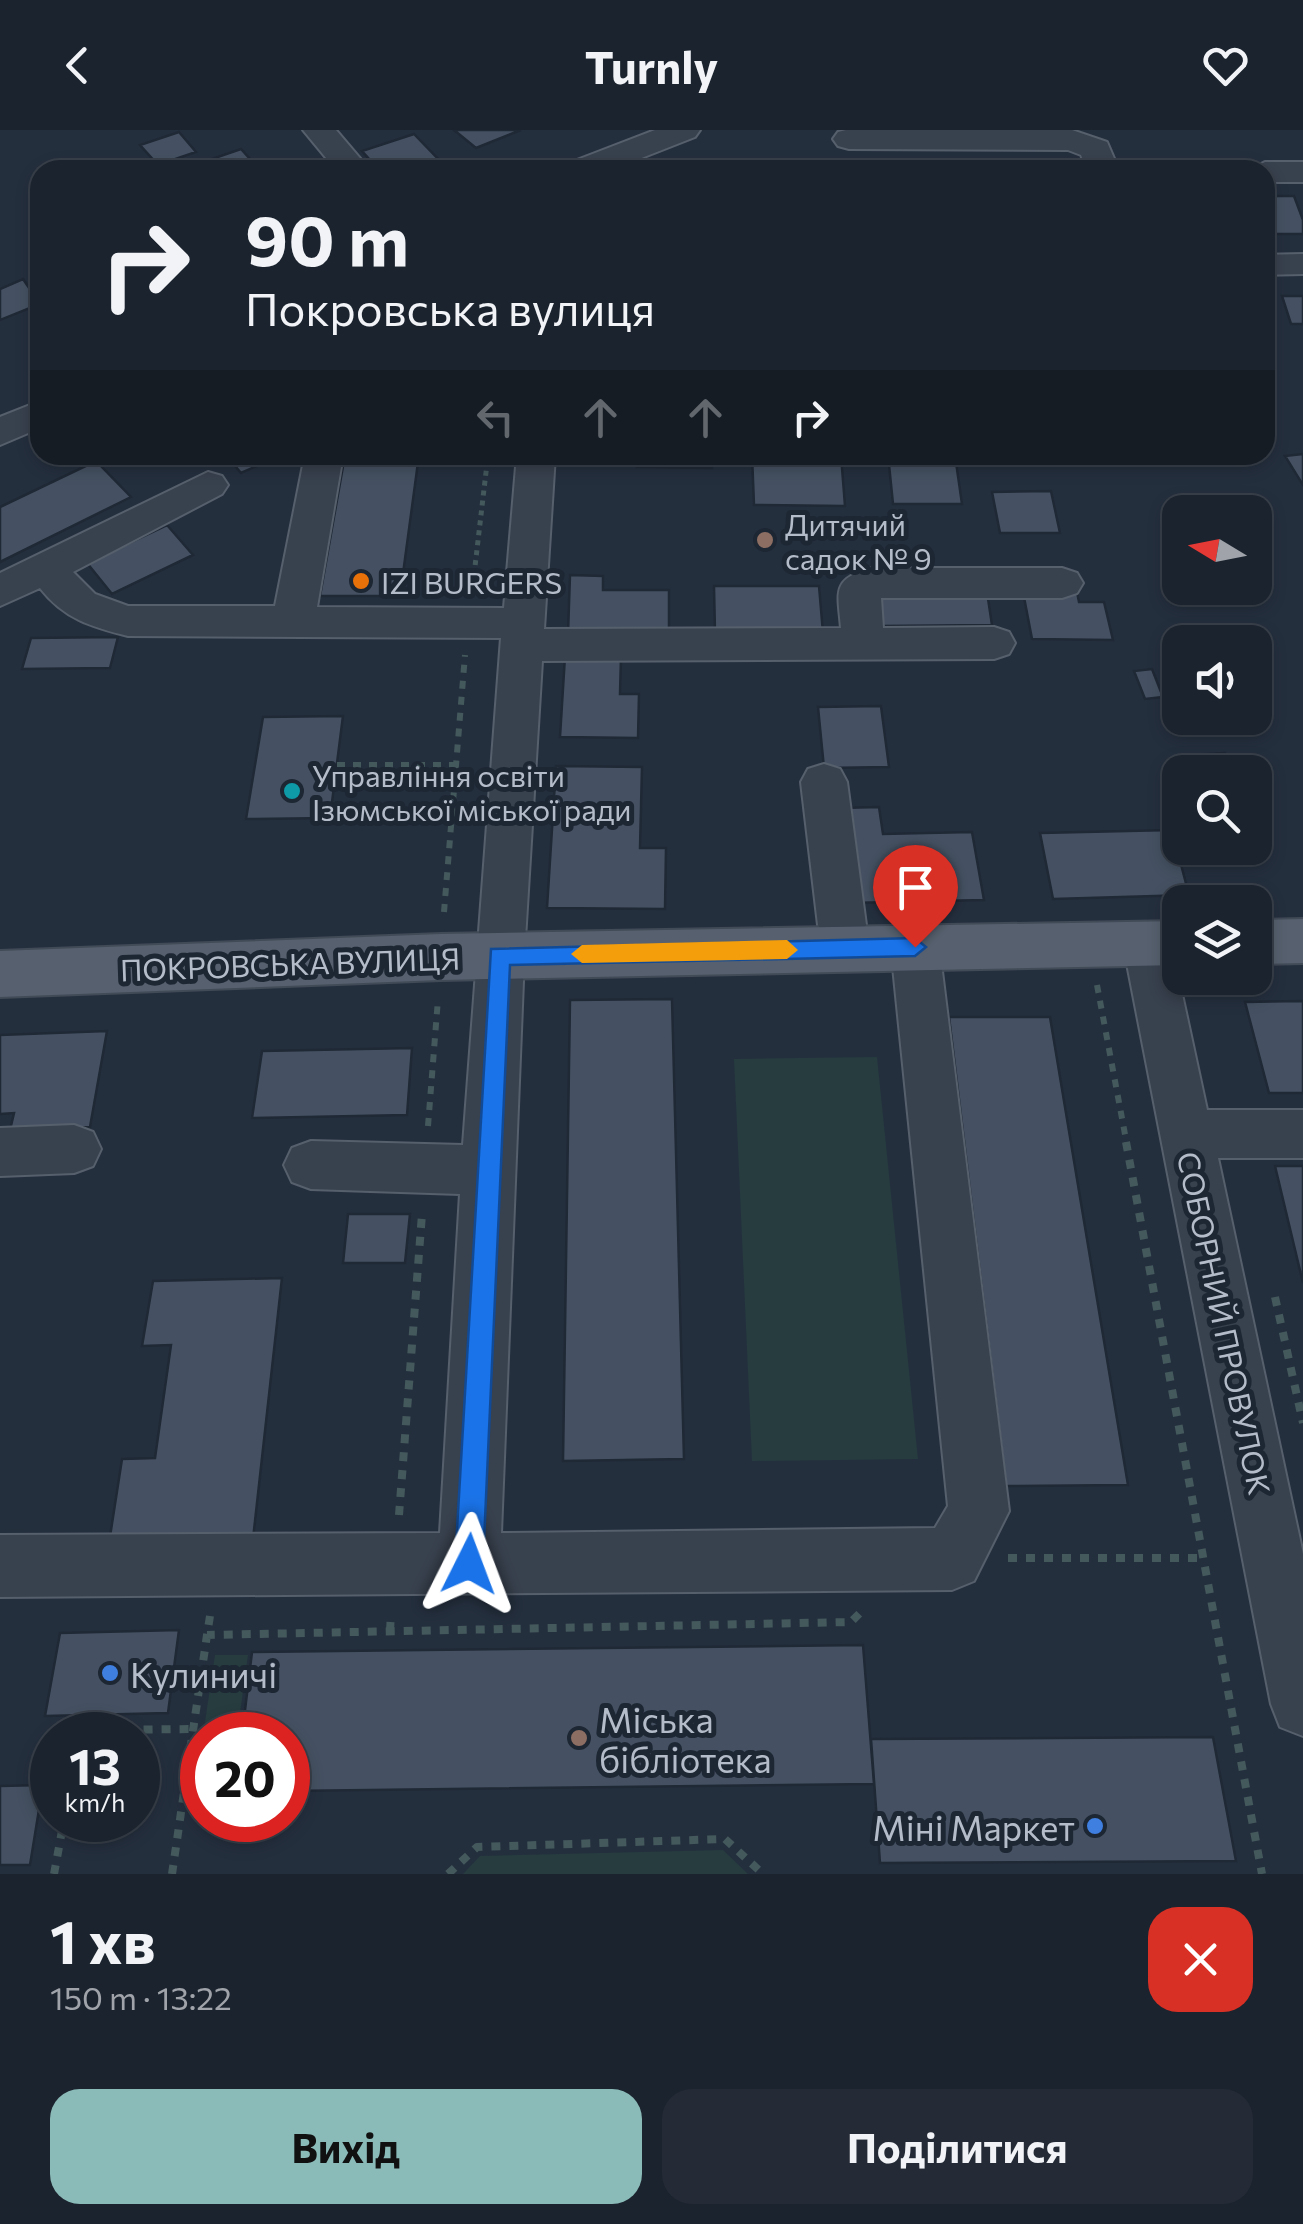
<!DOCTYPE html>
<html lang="uk">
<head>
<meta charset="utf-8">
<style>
  body { margin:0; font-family:Commissioner,sans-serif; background:#242b36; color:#f1f3f6; height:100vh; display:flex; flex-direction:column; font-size:38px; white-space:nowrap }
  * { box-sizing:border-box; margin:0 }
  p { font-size:32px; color:#a0a4aa }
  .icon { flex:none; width:55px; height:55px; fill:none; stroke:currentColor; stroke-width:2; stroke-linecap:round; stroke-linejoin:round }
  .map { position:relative; height:1744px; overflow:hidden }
  .panel { display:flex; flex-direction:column; background:#1b232e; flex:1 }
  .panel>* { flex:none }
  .banner { position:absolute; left:30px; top:30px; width:1245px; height:305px; border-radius:30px; box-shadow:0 5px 15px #0003,0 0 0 2px #39404a; background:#1b232e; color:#f1f3f6; overflow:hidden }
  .needle { width:65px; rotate:280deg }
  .buttons { position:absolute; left:1162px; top:365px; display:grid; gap:20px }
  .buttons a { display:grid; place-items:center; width:110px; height:110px; border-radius:20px; background:#1b232e; box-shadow:0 5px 15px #0003,0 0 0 2px #39404a; font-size:50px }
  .speed { position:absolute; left:30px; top:1582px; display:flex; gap:20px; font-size:50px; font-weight:700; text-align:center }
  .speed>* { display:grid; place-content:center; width:130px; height:130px; border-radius:50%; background:#1b232e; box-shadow:0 5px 15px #0003,0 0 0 2px #39404a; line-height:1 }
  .speed small { font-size:25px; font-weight:400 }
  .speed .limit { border:15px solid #d22; background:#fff; color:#111 }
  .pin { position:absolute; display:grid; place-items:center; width:85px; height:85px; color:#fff; margin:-102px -42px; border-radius:50% 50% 50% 0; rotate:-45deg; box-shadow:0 0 10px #0007 }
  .pin .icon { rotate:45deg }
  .me { position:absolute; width:110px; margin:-55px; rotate:3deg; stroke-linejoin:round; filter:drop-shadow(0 0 8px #0008) }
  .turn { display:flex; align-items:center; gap:35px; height:210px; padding:0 50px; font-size:45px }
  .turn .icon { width:130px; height:130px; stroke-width:2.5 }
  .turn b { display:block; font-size:70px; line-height:85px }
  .lanes { display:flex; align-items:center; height:95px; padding:0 50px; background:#0003; justify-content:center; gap:50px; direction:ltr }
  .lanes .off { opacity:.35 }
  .round { display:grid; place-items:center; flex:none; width:105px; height:105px; border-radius:30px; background:#242b36 }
  .summary { display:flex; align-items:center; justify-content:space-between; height:170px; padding:0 50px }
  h1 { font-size:60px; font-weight:700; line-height:75px }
  .button { display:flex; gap:20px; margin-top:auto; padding:20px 50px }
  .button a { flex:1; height:115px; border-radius:30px; background:#8bbbb9; color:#111; font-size:40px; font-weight:700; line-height:115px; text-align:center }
  .button a+a { background:#242b36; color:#f1f3f6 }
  header { display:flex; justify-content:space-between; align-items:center; height:130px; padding:0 50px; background:#1b232e; font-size:45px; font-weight:700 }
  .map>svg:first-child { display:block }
</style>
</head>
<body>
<header><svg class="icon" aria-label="back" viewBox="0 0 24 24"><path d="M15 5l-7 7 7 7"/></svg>Turnly<svg class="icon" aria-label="heart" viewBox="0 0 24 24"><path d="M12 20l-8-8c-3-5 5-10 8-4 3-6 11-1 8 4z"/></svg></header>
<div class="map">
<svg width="1303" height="1744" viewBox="0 0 1303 1744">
  <rect width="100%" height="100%" fill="#242f3e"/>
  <path fill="#263c3f" d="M 877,927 L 918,1329 L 752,1331 L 734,929 Z
    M 215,1525 L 248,1525 L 237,1605 L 203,1605 Z
    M 723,1720 L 748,1744 L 463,1744 L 480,1726 Z"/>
  <path fill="#455162" stroke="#1f2835" stroke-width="2.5" d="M 454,0 L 521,0 L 476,18 Z
    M 179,2 L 196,22 L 158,35 L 140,15 Z
    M 414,4 L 441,32 L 415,40 L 379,40 L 362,21 Z
    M 241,19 L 259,39 L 210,40 L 203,32 Z
    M 1265,66 L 1294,66 L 1303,90 L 1303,104 L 1265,104 Z
    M 23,149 L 40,174 L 0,190 L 0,159 Z
    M 1282,166 L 1303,166 L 1303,194 L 1291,194 Z
    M 1303,324 L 1303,355 L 1285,326 Z
    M 226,325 L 281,325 L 241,343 Z
    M 345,325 L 419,325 L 400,466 L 320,466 Z
    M 638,325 L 712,325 L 712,338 L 637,337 Z
    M 752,325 L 841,325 L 845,376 L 754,375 Z
    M 888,325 L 955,325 L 962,374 L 893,374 Z
    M 96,331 L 131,367 L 0,432 L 0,377 Z
    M 1051,361 L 1060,403 L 1000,403 L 992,362 Z
    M 167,395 L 193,425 L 112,464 L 87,433 Z
    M 570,445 L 603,446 L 603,460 L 669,460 L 669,504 L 568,504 Z
    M 714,456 L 819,456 L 823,503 L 715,503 Z
    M 876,462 L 987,462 L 992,495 L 879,496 Z
    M 1023,462 L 1077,462 L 1079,472 L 1104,472 L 1113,510 L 1032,509 Z
    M 118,507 L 110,538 L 22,539 L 31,508 Z
    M 565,526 L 621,527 L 620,564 L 639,564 L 638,608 L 560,607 Z
    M 1152,539 L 1163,567 L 1145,569 L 1134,541 Z
    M 881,576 L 889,637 L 824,638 L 818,577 Z
    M 343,586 L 330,688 L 246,689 L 263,587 Z
    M 1225,623 L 1232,642 L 1183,642 L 1177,626 Z
    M 556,636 L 642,637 L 640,718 L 666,718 L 665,779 L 547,778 Z
    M 879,677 L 883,704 L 972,702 L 984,770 L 849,773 L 839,678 Z
    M 1172,700 L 1189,765 L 1053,769 L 1040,703 Z
    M 672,869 L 684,1329 L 563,1331 L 570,870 Z
    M 1303,871 L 1303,963 L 1269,963 L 1245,872 Z
    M 949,887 L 1050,887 L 1128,1355 L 1006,1356 Z
    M 107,901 L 90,997 L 10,1000 L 14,983 L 0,984 L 0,905 Z
    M 412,918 L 407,985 L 252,988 L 262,921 Z
    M 1275,1036 L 1303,1036 L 1303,1153 Z
    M 348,1084 L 410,1084 L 405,1133 L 343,1133 Z
    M 282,1148 L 253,1409 L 109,1413 L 122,1329 L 155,1328 L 171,1215 L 142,1216 L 153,1151 Z
    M 179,1500 L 168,1583 L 45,1586 L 60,1503 Z
    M 863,1515 L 874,1654 L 288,1661 L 288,1605 L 242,1605 L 252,1522 Z
    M 1213,1607 L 1236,1731 L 880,1733 L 871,1609 Z
    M 43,1655 L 30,1735 L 0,1735 L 0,1656 Z"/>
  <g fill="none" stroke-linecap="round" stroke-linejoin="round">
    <defs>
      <path id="minor" d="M 303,0 L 336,0 L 370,40 L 336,40 Z
        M 655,0 L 700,0 L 695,7 L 611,40 L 565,40 L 569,33 Z
        M 846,0 L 1072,0 L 1107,12 L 1119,40 L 1087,40 L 1081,25 L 1068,20 L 849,19 L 838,16 L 833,9 L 838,2 Z
        M 1265,32 L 1303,32 L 1303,52 L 1265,52 L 1265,40 L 1250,40 Z
        M 1303,124 L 1303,144 L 1265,145 L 1265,125 Z
        M 40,271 L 40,298 L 0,315 L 0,287 Z
        M 305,325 L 343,325 L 317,477 L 504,478 L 517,325 L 555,325 L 544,499 L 841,498 C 838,462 831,450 870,438 L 1062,438 L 1077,443 L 1083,453 L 1077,463 L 1062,468 L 881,468 L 883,498 L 994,497 L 1009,502 L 1015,513 L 1009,524 L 994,529 L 542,531 L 524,826 L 501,1403 L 935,1398 L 948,1376 L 891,817 L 898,803 L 915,797 L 932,803 L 939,817 L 1009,1381 L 974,1451 L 952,1460 L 0,1467 L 0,1405 L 440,1403 L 460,1064 L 311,1059 L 292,1052 L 284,1035 L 292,1018 L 311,1011 L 463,1015 L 501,508 L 128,506 C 92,497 64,489 40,458 L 0,476 L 0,443 L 208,342 L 222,346 L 228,355 L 222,364 L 73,442 L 95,464 L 128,476 L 275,476 Z
        M 824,634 L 840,639 L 847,652 L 866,795 L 859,809 L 842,815 L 825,809 L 818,795 L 801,652 L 808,639 Z
        M 1147,793 L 1164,799 L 1171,813 L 1207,980 L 1303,980 L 1303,1028 L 1218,1028 L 1303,1424 L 1303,1606 L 1280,1597 L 1271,1574 L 1123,813 L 1130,799 Z
        M 74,995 L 93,1002 L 101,1019 L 93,1036 L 74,1043 L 0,1046 L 0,998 Z"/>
      <path id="major" d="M 1303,789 L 1303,833 L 1255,834 L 1255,790 Z
        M 1180,791 L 1180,835 L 441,850 L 0,867 L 0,821 L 441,804 Z"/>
    </defs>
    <use href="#minor" stroke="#565f6c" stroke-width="4"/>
    <use href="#major" stroke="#414a57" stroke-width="4"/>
    <path stroke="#44595c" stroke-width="5" stroke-dasharray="5 5" stroke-linecap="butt" d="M 474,445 L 488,325"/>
    <path stroke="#44595c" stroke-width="6" stroke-dasharray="8 8" stroke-linecap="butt" d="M 472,458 L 474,443
      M 337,635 L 455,635
      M 444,782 L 465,525
      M 1097,855 L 1127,1015
      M 428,996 L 438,869"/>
    <path stroke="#44595c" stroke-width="8" stroke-dasharray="9 9" stroke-linecap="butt" d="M 1126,1012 L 1262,1744
      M 1275,1167 L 1303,1293
      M 399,1385 L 422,1084
      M 1008,1428 L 1204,1428
      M 210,1486 L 207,1505 L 851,1492 L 860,1483
      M 390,1501 L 391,1483
      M 91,1605 L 99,1600 L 193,1599
      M 54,1744 L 64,1690
      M 172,1744 L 207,1505
      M 448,1744 L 477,1717 L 725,1709 L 763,1744"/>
    <use href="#minor" fill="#38414e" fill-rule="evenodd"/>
    <use href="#major" fill="#56606e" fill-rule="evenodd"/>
  </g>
  <path fill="#1a73e8" stroke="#114b97" stroke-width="2.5" d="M 915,808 L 926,817 L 915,826 L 510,835 L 483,1434 L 479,1444 L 469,1448 L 459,1444 L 455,1434 L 491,819 Z"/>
  <path fill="#f59e0b" d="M 787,810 L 798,820 L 787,829 L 582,833 L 571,824 L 582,815 Z"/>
  <g fill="#8d6e63" stroke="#1d2633" stroke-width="4">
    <circle cx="765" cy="410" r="10"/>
    <circle cx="579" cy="1608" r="10"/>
  </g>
  <circle fill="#e8710a" stroke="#1d2633" stroke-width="4" cx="361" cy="451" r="10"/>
  <circle fill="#0f9aa8" stroke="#1d2633" stroke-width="4" cx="292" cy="661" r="10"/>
  <g fill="#3f7fe0" stroke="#1d2633" stroke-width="4">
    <circle cx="110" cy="1543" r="10"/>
    <circle cx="1095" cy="1696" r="10"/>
  </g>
  <g text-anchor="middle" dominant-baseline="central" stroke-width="10" stroke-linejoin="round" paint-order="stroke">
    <g font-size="30" fill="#b4bcc9" stroke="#1d2633" text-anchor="start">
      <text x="785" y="393">Дитячий<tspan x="785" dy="34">садок № 9</tspan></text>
      <text x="381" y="451">IZI BURGERS</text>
      <text x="312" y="644">Управління освіти<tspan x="312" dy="34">Ізюмської міської ради</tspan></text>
    </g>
    <g font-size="30" fill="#b4bcc9" stroke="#1d2633">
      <text transform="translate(290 833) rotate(-2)">ПОКРОВСЬКА ВУЛИЦЯ</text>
      <text transform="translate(1225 1193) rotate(78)">СОБОРНИЙ ПРОВУЛОК</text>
    </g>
    <g font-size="35" fill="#b4bcc9" stroke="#1d2633" text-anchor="start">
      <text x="130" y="1543">Кулиничі</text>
      <text x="599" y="1588">Міська<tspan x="599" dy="40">бiблiотека</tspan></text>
      <text x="1075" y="1696" text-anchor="end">Міні Маркет</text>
    </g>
  </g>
</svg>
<div class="buttons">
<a><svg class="needle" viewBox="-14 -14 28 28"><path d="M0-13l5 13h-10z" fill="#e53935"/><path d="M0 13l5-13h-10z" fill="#a0a4aa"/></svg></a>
<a><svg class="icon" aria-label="sound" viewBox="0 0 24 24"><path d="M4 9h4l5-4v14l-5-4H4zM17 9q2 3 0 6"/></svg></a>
<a><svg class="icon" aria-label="search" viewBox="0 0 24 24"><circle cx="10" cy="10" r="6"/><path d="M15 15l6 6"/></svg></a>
<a><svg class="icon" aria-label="layers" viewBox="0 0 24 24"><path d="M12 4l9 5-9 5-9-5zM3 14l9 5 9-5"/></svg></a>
</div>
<div class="speed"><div>13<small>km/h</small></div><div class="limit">20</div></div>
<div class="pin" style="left:915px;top:817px;background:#d93025"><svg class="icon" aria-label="arrive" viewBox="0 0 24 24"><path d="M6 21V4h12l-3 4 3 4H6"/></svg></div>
<svg class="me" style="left:469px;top:1434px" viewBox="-20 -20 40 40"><path d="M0-17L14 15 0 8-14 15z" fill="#1a73e8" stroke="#fff" stroke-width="4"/></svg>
<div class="banner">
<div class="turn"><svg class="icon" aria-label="right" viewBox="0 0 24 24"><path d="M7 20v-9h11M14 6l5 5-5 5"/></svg><div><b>90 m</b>Покровська вулиця</div></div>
<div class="lanes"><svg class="icon off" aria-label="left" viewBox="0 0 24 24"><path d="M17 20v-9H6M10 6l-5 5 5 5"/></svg><svg class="icon off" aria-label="ahead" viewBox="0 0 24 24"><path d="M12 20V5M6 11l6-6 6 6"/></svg><svg class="icon off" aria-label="ahead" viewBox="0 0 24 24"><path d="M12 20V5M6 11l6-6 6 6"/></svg><svg class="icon" aria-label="right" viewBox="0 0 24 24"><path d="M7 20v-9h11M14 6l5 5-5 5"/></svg></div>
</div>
</div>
<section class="panel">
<div class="summary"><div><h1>1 хв</h1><p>150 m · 13:22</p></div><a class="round" style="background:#d93025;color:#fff"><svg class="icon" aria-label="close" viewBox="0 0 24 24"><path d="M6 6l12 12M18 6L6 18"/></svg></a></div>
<div class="button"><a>Вихід</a><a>Поділитися</a></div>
</section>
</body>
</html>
